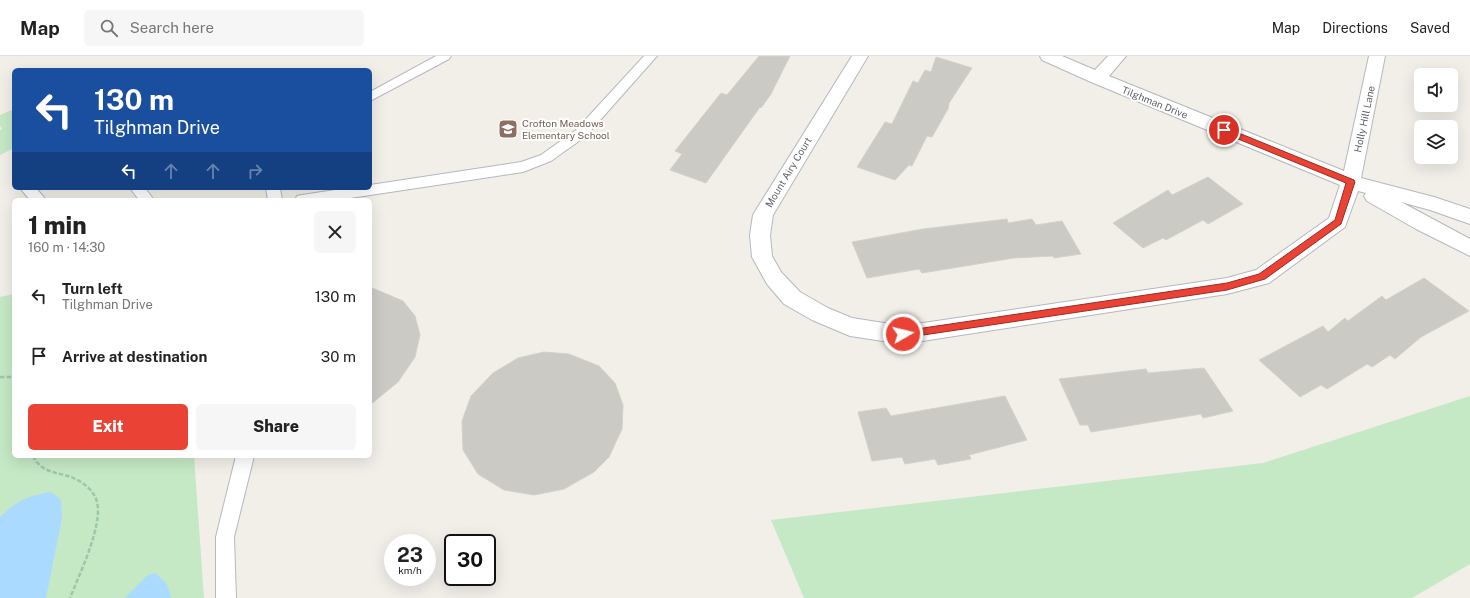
<!DOCTYPE html>
<html lang="en">
<head>
<meta charset="utf-8">
<style>
  body { margin:0; font-family:"Public Sans",sans-serif; background:#f6f6f6; color:#222; height:100vh; display:flex; flex-direction:column; font-size:15px; white-space:nowrap }
  * { box-sizing:border-box; margin:0 }
  p { font-size:13px; color:#767676 }
  .icon { flex:none; width:22px; height:22px; fill:none; stroke:currentColor; stroke-width:2; stroke-linecap:round; stroke-linejoin:round }
  .map { position:relative; flex:1; overflow:hidden }
  .sheet { position:absolute; left:12px; top:142px; width:360px; height:260px; display:flex; flex-direction:column; background:#fff; border-radius:6px; box-shadow:0 4px 16px #0002 }
  .sheet>* { flex:none }
  .banner { position:absolute; left:12px; top:12px; width:360px; height:122px; border-radius:6px; box-shadow:0 4px 16px #0002; background:#1a4fa0; color:#fff; overflow:hidden }
  .buttons { position:absolute; left:1414px; top:12px; display:grid; gap:8px }
  .buttons a { display:grid; place-items:center; width:44px; height:44px; border-radius:6px; background:#fff; box-shadow:0 4px 16px #0002; font-size:20px }
  .speed { position:absolute; left:384px; top:478px; display:flex; gap:8px; font-size:20px; font-weight:700; text-align:center }
  .speed>* { display:grid; place-content:center; width:52px; height:52px; border-radius:50%; background:#fff; box-shadow:0 4px 16px #0002; line-height:1 }
  .speed small { font-size:10px; font-weight:400 }
  .speed .limit { border:2px solid #111; border-radius:6px; background:#fff; color:#111 }
  .pin { position:absolute; display:grid; place-items:center; width:34px; height:34px; color:#fff; margin:-17px; border:2px solid #fff; border-radius:50%; box-shadow:0 1px 4px #0007 }
  .me { position:absolute; width:44px; margin:-22px; rotate:82deg; stroke-linejoin:round; filter:drop-shadow(0 0 3px #0008) }
  .turn { display:flex; align-items:center; gap:14px; height:84px; padding:0 16px; font-size:18px }
  .turn .icon { width:52px; height:52px; stroke-width:2.5 }
  .turn b { display:block; font-size:28px; line-height:34px }
  .lanes { display:flex; align-items:center; height:38px; padding:0 16px; background:#0003; justify-content:center; gap:20px; direction:ltr }
  .lanes .off { opacity:.35 }
  .round { display:grid; place-items:center; flex:none; width:42px; height:42px; border-radius:6px; background:#f6f6f6 }
  .summary { display:flex; align-items:center; justify-content:space-between; height:68px; padding:0 16px }
  h1 { font-size:24px; font-weight:800; line-height:30px }
  .primary-button { display:flex; gap:8px; margin-top:auto; padding:8px 16px }
  .primary-button a { flex:1; height:46px; border-radius:6px; background:#ea4335; color:#fff; font-size:16px; font-weight:800; line-height:46px; text-align:center }
  .primary-button a+a { background:#f6f6f6; color:#222 }
  ul { padding:0; list-style:none }
  li { display:flex; align-items:center; gap:12px; height:60px; padding:0 16px }
  li div { flex:1 }
  li b { display:block; font-size:15px }
  li em { font-style:normal }
  header { display:flex; align-items:center; gap:24px; box-sizing:border-box; height:56px; padding:0 20px; background:#fff; border-bottom:1px solid #e0e0e0 }
  header strong { font-size:19px }
  nav { display:flex; gap:22px; margin-inline-start:auto; font-size:14px }
  .search { width:280px; height:36px; background:#f6f6f6; display:flex; align-items:center; gap:10px; box-sizing:border-box; padding:0 14px; border-radius:6px; color:#767676; font-size:15px }
  .map>svg:first-child { display:block }
</style>
</head>
<body>
<header>
<strong>Map</strong>
<div class="search"><svg class="icon" aria-label="search" viewBox="0 0 24 24"><circle cx="10" cy="10" r="6"/><path d="M15 15l6 6"/></svg>Search here</div>
<nav><a>Map</a><a>Directions</a><a>Saved</a></nav>
</header>
<div class="map">
<svg width="1470" height="542" viewBox="0 0 1470 542">
  <rect width="100%" height="100%" fill="#f1efe8"/>
  <path fill="#c5e8c5" d="M 14,53 L 14,92 L 0,99 L 0,74 L 2,73 L 0,70 L 0,59 Z
    M 14,238 L 14,400 L 194,400 L 204,542 L 0,542 L 0,241 Z
    M 1470,340 L 1470,508 L 1412,542 L 804,542 L 771,464 L 1263,407 Z"/>
  <path fill="#aadaff" d="M 51,436 L 61,444 L 62,462 L 46,542 L 0,542 L 0,461 C 17,445 27,440 51,436 Z
    M 155,517 L 167,528 L 171,542 L 125,542 L 148,519 Z"/>
  <path fill="#cccac5" stroke="#d6d1c6" d="M 759,0 L 790,0 L 771,38 L 761,52 L 760,51 L 706,127 L 670,114 L 682,98 L 675,95 L 721,37 L 727,39 Z
    M 936,1 L 972,12 L 949,47 L 948,53 L 932,81 L 927,80 L 912,110 L 909,109 L 895,124 L 857,111 L 885,66 L 892,68 L 913,25 L 918,27 L 925,14 L 931,16 Z
    M 1208,121 L 1243,148 L 1208,168 L 1203,164 L 1166,184 L 1163,182 L 1143,192 L 1113,167 L 1168,134 L 1172,139 Z
    M 1007,163 L 1008,167 L 1032,163 L 1036,169 L 1062,165 L 1081,198 L 1054,202 L 1053,200 L 1014,202 L 922,217 L 919,213 L 867,222 L 852,186 L 923,173 Z
    M 1424,222 L 1469,255 L 1421,281 L 1395,303 L 1390,299 L 1372,311 L 1367,308 L 1327,333 L 1321,329 L 1300,341 L 1259,304 L 1323,270 L 1328,276 L 1345,262 L 1348,265 L 1382,240 L 1386,244 Z
    M 370,231 L 403,245 L 415,260 L 420,279 L 415,301 L 398,326 L 370,349 Z
    M 544,296 L 569,298 L 599,310 L 615,327 L 623,349 L 622,373 L 609,401 L 594,416 L 564,433 L 534,439 L 504,434 L 478,418 L 463,394 L 462,365 L 471,340 L 493,317 L 518,302 Z
    M 1204,312 L 1233,355 L 1203,362 L 1201,358 L 1091,376 L 1088,369 L 1080,369 L 1059,323 L 1146,313 L 1148,317 Z
    M 1005,340 L 1027,384 L 969,399 L 971,403 L 938,409 L 935,403 L 905,408 L 902,401 L 872,405 L 858,356 L 886,352 L 891,360 Z"/>
  <g fill="none" stroke-linecap="round" stroke-linejoin="round">
    <defs>
      <path id="lane" d="M 436,0 L 451,0 L 449,3 L 370,45 L 370,36 Z
        M 644,0 L 657,0 L 586,80 L 551,105 L 523,116 L 337,144 L 295,144 L 297,140 L 302,139 L 348,132 L 370,132 L 370,129 L 521,106 L 541,99 L 576,74 Z
        M 20,132 L 36,132 L 46,144 L 30,144 Z
        M 130,132 L 145,132 L 154,144 L 139,144 Z
        M 266,132 L 280,132 L 282,144 L 268,144 Z
        M 236,400 L 254,400 L 234,481 L 236,542 L 216,542 L 216,481 Z"/>
      <path id="street" d="M 852,0 L 868,0 L 773,159 L 770,179 L 772,200 L 781,216 L 800,236 L 828,252 L 852,262 L 903,270 L 1227,222 L 1256,214 L 1329,162 L 1340,129 L 1091,26 L 1042,4 L 1040,0 L 1062,0 L 1095,14 L 1108,0 L 1126,0 L 1109,20 L 1344,115 L 1369,0 L 1385,0 L 1361,122 L 1434,141 L 1470,153 L 1470,168 L 1430,154 L 1401,146 L 1470,183 L 1470,200 L 1416,173 L 1367,145 L 1364,140 L 1366,137 L 1358,135 L 1345,171 L 1269,227 L 1227,238 L 903,288 L 850,280 L 812,264 L 784,248 L 767,228 L 752,201 L 750,179 L 753,159 L 756,154 Z"/>
    </defs>
    <use href="#lane" stroke="#b5b8bc" stroke-width="2"/>
    <use href="#street" stroke="#b5b8bc" stroke-width="2"/>
    <path stroke="#9cc7a9" stroke-width="2.5" stroke-dasharray="4.5 2" stroke-linecap="butt" d="M 0,321 L 14,321
      M 33,400 C 40,415 54,416 68,420 C 80,424 94,433 97,446 C 103,470 79,519 70,542"/>
    <use href="#lane" fill="#fff" fill-rule="evenodd"/>
    <use href="#street" fill="#fff" fill-rule="evenodd"/>
  </g>
  <path fill="#ea4335" stroke="#982c22" d="M 1224,71 L 1354,124 L 1355,126 L 1341,168 L 1265,223 L 1227,234 L 903,282 L 900,281 L 899,278 L 900,276 L 903,275 L 1227,227 L 1259,218 L 1335,164 L 1346,127 L 1221,76 L 1221,72 Z"/>
  <defs>
    <symbol id="school-square" viewBox="-11 -11 22 22"><rect x="-9" y="-9" width="18" height="18" rx="4" fill="#8d6e63" stroke="#fff"/><path d="M0-5L7-2L0 1L-7-2ZM-4 1L0 2.5L4 1V4Q0 6-4 4Z" fill="#fff"/></symbol>
  </defs>
  <g fill-rule="evenodd">
    <use href="#school-square" x="497" y="62" width="22" height="22"/>
  </g>
  <g text-anchor="middle" dominant-baseline="central" stroke-width="4" stroke-linejoin="round" paint-order="stroke">
    <g font-size="10" fill="#5f6368" stroke="#fff">
      <text transform="translate(1155 46) rotate(22)">Tilghman Drive</text>
      <text transform="translate(1364 63) rotate(-78)">Holly Hill Lane</text>
      <text transform="translate(788 116) rotate(-59)">Mount Airy Court</text>
    </g>
    <g font-size="10" fill="#785e54" stroke="#fff" text-anchor="start">
      <text x="522" y="67">Crofton Meadows<tspan x="522" dy="12">Elementary School</tspan></text>
    </g>
  </g>
</svg>
<div class="buttons">
<a><svg class="icon" aria-label="sound" viewBox="0 0 24 24"><path d="M4 9h4l5-4v14l-5-4H4zM17 9q2 3 0 6"/></svg></a>
<a><svg class="icon" aria-label="layers" viewBox="0 0 24 24"><path d="M12 4l9 5-9 5-9-5zM3 14l9 5 9-5"/></svg></a>
</div>
<div class="speed"><div>23<small>km/h</small></div><div class="limit">30</div></div>
<div class="pin" style="left:1224px;top:74px;background:#d93025"><svg class="icon" aria-label="arrive" viewBox="0 0 24 24"><path d="M6 21V4h12l-3 4 3 4H6"/></svg></div>
<svg class="me" style="left:903px;top:278px" viewBox="-20 -20 40 40"><circle r="17" fill="#ea4335" stroke="#fff" stroke-width="3"/><path d="M0-11L8 9 0 5-8 9z" fill="#fff"/></svg>
<div class="banner">
<div class="turn"><svg class="icon" aria-label="left" viewBox="0 0 24 24"><path d="M17 20v-9H6M10 6l-5 5 5 5"/></svg><div><b>130 m</b>Tilghman Drive</div></div>
<div class="lanes"><svg class="icon" aria-label="left" viewBox="0 0 24 24"><path d="M17 20v-9H6M10 6l-5 5 5 5"/></svg><svg class="icon off" aria-label="ahead" viewBox="0 0 24 24"><path d="M12 20V5M6 11l6-6 6 6"/></svg><svg class="icon off" aria-label="ahead" viewBox="0 0 24 24"><path d="M12 20V5M6 11l6-6 6 6"/></svg><svg class="icon off" aria-label="right" viewBox="0 0 24 24"><path d="M7 20v-9h11M14 6l5 5-5 5"/></svg></div>
</div>
<section class="sheet">
<div class="summary"><div><h1>1 min</h1><p>160 m · 14:30</p></div><a class="round"><svg class="icon" aria-label="close" viewBox="0 0 24 24"><path d="M6 6l12 12M18 6L6 18"/></svg></a></div>
<ul>
<li><svg class="icon" aria-label="left" viewBox="0 0 24 24"><path d="M17 20v-9H6M10 6l-5 5 5 5"/></svg><div><b>Turn left</b><p>Tilghman Drive</p></div><em>130 m</em></li>
<li><svg class="icon" aria-label="arrive" viewBox="0 0 24 24"><path d="M6 21V4h12l-3 4 3 4H6"/></svg><div><b>Arrive at destination</b></div><em>30 m</em></li>
</ul>
<div class="primary-button"><a>Exit</a><a>Share</a></div>
</section>
</div>
</body>
</html>
